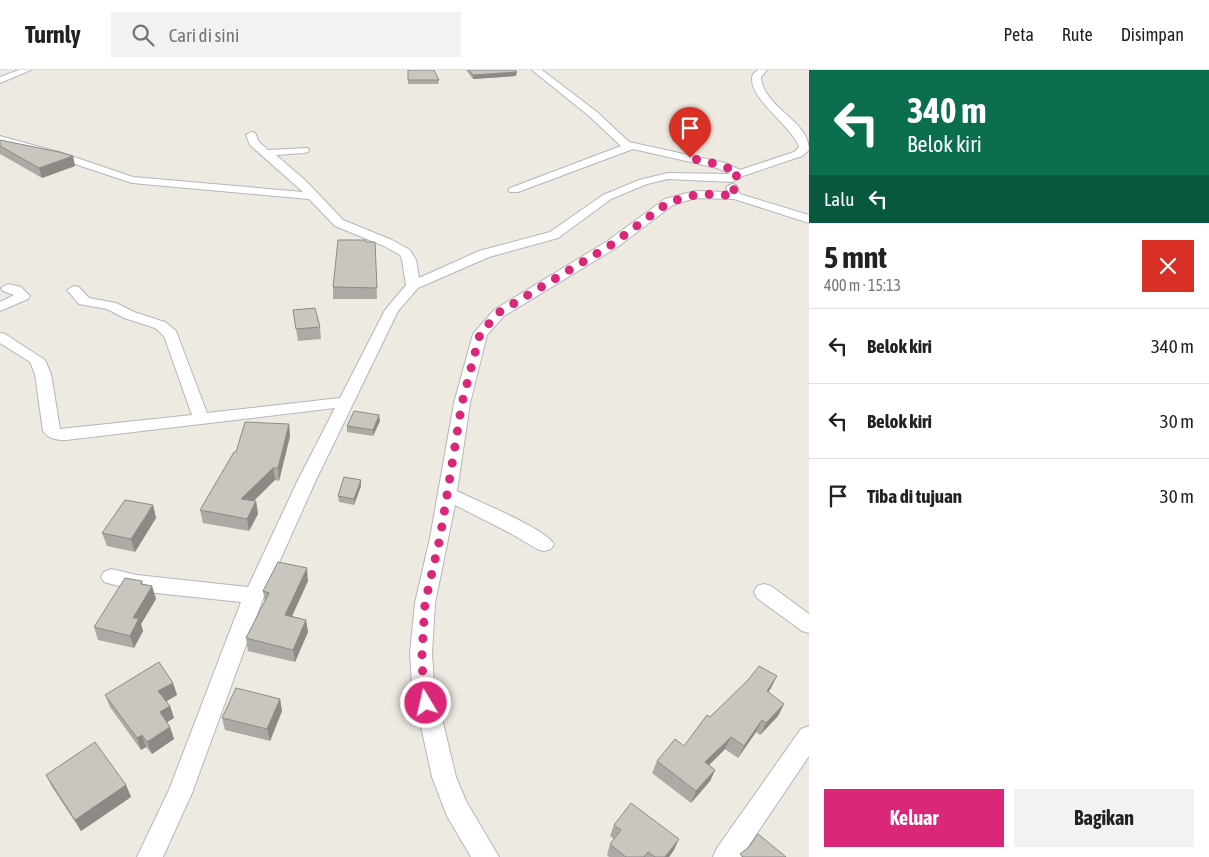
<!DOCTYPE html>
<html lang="id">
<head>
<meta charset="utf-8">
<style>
  body { margin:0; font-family:"Asap Condensed",sans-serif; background:#f2f2f2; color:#202124; height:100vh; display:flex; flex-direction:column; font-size:19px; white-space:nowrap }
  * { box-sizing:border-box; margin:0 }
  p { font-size:16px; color:#757577 }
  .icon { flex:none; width:28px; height:28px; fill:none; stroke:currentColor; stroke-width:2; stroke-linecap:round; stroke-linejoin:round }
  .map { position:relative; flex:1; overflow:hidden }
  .drawer { display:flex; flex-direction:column; background:#fff; width:400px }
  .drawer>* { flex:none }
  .banner { background:#0b6e4f; color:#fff; overflow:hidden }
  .pin { position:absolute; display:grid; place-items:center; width:42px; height:42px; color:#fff; margin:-51px -21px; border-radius:50% 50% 50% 0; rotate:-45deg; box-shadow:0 0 5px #0007 }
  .pin .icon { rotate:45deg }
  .me { position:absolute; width:55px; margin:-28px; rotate:351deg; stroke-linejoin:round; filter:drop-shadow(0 0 4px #0008) }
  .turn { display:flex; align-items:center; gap:18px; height:105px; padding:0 15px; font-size:22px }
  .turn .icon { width:65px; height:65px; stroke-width:2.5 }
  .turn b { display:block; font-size:35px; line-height:42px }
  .then { display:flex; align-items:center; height:48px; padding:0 15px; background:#0003; gap:10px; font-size:19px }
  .round { display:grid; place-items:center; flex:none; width:52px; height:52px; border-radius:0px; background:#f2f2f2 }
  .overview { display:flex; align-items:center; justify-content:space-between; height:85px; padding:0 15px }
  h1 { font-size:30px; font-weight:700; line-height:38px }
  .button { display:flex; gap:10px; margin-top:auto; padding:10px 15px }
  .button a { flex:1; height:58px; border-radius:0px; background:#db2777; color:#fff; font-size:20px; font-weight:700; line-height:58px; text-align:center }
  .button a+a { background:#f2f2f2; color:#202124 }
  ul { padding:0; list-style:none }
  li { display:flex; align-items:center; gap:15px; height:75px; padding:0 15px; border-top:1px solid #e0e0e0 }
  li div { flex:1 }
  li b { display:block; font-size:19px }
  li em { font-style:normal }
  header { display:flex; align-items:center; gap:30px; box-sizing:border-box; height:70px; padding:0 25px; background:#fff; border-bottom:1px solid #e0e0e0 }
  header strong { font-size:24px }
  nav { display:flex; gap:28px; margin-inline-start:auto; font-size:18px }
  .search { width:350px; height:45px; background:#f2f2f2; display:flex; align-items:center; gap:12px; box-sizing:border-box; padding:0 18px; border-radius:0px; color:#757577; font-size:19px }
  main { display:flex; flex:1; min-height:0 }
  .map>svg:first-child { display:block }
</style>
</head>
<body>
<header>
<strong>Turnly</strong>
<div class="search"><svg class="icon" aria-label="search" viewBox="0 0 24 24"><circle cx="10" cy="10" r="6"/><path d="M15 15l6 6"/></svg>Cari di sini</div>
<nav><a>Peta</a><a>Rute</a><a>Disimpan</a></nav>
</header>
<main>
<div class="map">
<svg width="809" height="787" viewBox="0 0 809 787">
  <rect width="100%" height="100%" fill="#eeeae2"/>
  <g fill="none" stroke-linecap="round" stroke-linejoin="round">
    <defs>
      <path id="street" d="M 19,0 L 31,0 L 0,13 L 0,7 Z
        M 532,0 L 542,0 L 597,42 L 629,72 L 725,93 L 740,100 L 794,82 L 799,77 C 792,55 745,27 753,4 L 758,0 L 767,0 L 761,7 C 763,38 809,50 809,80 L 802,86 L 743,106 L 732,112 L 668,109 L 647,114 L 611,129 L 558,168 L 489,187 L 418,218 L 398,241 L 316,410 L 264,526 L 192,723 L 163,787 L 137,787 L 169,720 L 241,532 L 137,521 L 104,512 L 101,507 L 104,502 L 111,499 L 137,505 L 248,517 L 298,410 L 335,338 L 66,370 C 57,370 48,369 43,361 L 35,304 L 30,292 L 0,273 L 0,263 L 5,264 L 45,290 L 51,304 L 60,359 L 192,345 L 164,266 L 155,258 L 124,248 L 107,239 L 79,234 L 67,220 L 74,216 L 79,217 L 89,228 L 116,233 L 134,242 L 165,252 L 176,261 L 207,343 L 340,328 L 385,240 L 406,215 L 402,190 L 400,185 L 384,176 L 335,156 L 309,129 L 132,113 L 54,87 L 0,72 L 0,66 L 62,83 L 133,107 L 303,122 L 250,75 L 246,65 L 251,62 L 255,63 L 259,72 L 268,80 L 308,78 L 309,80 L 308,82 L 304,83 L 276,85 L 306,111 L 343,150 L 392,170 L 410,180 L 416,190 L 419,208 L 479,181 L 550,162 L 603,125 L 639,110 L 668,103 L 731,104 L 717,98 L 633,79 L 518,122 L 510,122 L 508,120 L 510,118 L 621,76 L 589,46 Z
        M 732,114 L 736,115 L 740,124 L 809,145 L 809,153 L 734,129 L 695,128 L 673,135 L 616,178 L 504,246 L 487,265 L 470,333 L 457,421 C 476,431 545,458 554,474 L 551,479 L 544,481 L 537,479 L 510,463 L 455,435 L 435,533 L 432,583 L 434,615 L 456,707 L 466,731 L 499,787 L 471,787 L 447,746 L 432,707 L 412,615 L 410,583 L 415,533 L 430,468 L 454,333 L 473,264 L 494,240 L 606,172 L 665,129 L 695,121 L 728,122 L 726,117 Z
        M 8,214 L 21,217 L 30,226 L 28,229 L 0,241 L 0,232 L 14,225 L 3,221 L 1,218 Z
        M 764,514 L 771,516 L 809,544 L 809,563 L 802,561 L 757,528 L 754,522 L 757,516 Z
        M 809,656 L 809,686 L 741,787 L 713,787 L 717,778 L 801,659 Z"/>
    </defs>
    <use href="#street" stroke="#b3b6ba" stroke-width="2"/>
    <use href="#street" fill="#fff" fill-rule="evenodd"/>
  </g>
  <path fill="#ada9a4" d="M 408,0 L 439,10 L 438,14 L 408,14 Z
    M 466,0 L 515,0 L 516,6 L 473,9 Z
    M 0,70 L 73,86 L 75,96 L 42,108 L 0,84 Z
    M 366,172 L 375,172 L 377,229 L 333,229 L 333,217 Z
    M 293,240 L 320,257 L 321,269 L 298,271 Z
    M 380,351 L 373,366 L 347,362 L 347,356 Z
    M 289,354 L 290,366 L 279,411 L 275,410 L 254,431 L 256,431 L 258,444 L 249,461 L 203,453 L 200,440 L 236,382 Z
    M 361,416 L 354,435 L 339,432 L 338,426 Z
    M 153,435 L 156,448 L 135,482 L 107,476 L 102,463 Z
    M 142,511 L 143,514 L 152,516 L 156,529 L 141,554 L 143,561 L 134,578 L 98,570 L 94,557 Z
    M 308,511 L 292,546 L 306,550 L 308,562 L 295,592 L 248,581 L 246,568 L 265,532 L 263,521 Z
    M 777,606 L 768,622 L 784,634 L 778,646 L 760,665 L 756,662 L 738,688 L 725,679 L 709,695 L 715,700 L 710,711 L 691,733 L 652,703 L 657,691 L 684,676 L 710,647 Z
    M 173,613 L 177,625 L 166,631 L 170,636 L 174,648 L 167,652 L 170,657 L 174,669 L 152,684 L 146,677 L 141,680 L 110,637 L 105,625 Z
    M 280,629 L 282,641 L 270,671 L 225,660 L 222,648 Z
    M 46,705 L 126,715 L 131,727 L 81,761 L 52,717 Z
    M 614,755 L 674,780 L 669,787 L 609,787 L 607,785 L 610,774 L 614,769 L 610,766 Z"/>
  <path fill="#8d8a86" d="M 517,2 L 516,6 L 473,9 L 473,5 Z
    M 73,86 L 75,96 L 42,108 L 39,98 Z
    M 379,345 L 380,351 L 373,366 L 373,360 Z
    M 289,354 L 290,366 L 279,411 L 278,398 Z
    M 273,398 L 275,410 L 243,441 L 241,429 Z
    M 361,410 L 361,416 L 354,435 L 354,429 Z
    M 256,431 L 258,444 L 249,461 L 247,449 Z
    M 153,435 L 156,448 L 135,482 L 131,469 Z
    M 307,498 L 308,511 L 287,557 L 285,545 Z
    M 152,516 L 156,529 L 141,554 L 143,561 L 134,578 L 130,566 L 133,548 Z
    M 306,550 L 308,562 L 295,592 L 293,580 Z
    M 777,606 L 771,618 L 761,633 L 767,621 Z
    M 173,613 L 177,625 L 162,634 L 158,621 Z
    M 280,629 L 282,641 L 270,671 L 267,659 Z
    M 784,634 L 778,646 L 760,665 L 766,653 Z
    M 170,636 L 174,648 L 164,654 L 160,642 Z
    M 762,650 L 756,662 L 738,688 L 744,676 Z
    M 170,657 L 174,669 L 152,684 L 147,672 Z
    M 142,665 L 146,677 L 141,680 L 137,668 Z
    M 731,667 L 725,679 L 700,704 L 705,692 Z
    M 715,700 L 710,711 L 691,733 L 696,721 Z
    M 126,715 L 131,727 L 81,761 L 75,750 Z
    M 679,769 L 674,780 L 669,787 L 665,787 Z"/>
  <path fill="#c9c5bf" stroke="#8d8a86" d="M 408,0 L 434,0 L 439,10 L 408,10 Z
    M 469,0 L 515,0 L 517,2 L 473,5 Z
    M 0,70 L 59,82 L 73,86 L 39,98 L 0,76 Z
    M 338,170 L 366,170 L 366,172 L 375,172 L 377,218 L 333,217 Z
    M 315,238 L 320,257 L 296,259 L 293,240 Z
    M 354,341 L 379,345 L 373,360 L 347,356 Z
    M 245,352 L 289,354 L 278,398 L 273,398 L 241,429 L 256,431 L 247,449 L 200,440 L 234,382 L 236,382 Z
    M 344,407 L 361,410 L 354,429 L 338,426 Z
    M 125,430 L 153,435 L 131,469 L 102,463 Z
    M 278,492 L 307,498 L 285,545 L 306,550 L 293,580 L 246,568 L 269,523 L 263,521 Z
    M 125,508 L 142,511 L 141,514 L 152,516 L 133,548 L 139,548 L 130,566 L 94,557 Z
    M 159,592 L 173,613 L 158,621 L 170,636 L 160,642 L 170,657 L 147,672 L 142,665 L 137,668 L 105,625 Z
    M 759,596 L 777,606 L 767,621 L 784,634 L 766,653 L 762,650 L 744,676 L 731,667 L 705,692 L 715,700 L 696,721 L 657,691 L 675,669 L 684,676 L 707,645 L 710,647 L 748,610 Z
    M 236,618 L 280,629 L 267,659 L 222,648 Z
    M 95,672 L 126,715 L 75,750 L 46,705 Z
    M 631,733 L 679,769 L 665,787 L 655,787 L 648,782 L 644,787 L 626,787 L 610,774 L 621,760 L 614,755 Z
    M 758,764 L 786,787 L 743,787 L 740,784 L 749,777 Z"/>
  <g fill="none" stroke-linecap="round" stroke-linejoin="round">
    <path stroke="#db2777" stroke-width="9" stroke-dasharray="0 16.2" d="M 426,633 L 423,615 L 422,584 L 425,533 L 440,468 L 462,333 L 480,264 L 498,243 L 611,175 L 669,132 L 695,125 L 713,124 L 735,126 L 732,109 L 739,104 L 737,102 L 721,95 L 690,88"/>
  </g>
</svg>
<div class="pin" style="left:690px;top:88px;background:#d93025"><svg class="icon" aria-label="arrive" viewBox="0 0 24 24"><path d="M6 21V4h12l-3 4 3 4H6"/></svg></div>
<svg class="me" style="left:426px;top:633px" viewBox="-20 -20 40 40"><circle r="17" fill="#db2777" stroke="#fff" stroke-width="3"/><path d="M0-11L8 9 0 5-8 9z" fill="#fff"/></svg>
</div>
<section class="drawer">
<div class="banner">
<div class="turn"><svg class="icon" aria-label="left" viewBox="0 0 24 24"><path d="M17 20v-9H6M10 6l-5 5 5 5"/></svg><div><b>340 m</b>Belok kiri</div></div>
<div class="then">Lalu<svg class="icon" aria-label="left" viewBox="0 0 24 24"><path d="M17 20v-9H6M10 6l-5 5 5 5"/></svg></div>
</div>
<div class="overview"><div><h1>5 mnt</h1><p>400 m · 15:13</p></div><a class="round" style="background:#d93025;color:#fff"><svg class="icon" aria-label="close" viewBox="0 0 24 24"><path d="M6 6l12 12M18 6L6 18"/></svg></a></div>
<ul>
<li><svg class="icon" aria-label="left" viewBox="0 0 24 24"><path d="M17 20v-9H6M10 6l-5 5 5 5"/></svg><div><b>Belok kiri</b></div><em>340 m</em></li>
<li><svg class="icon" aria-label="left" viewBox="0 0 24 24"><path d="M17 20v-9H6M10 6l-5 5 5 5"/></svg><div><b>Belok kiri</b></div><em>30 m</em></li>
<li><svg class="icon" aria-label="arrive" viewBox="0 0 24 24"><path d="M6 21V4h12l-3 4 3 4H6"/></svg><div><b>Tiba di tujuan</b></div><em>30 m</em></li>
</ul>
<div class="button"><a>Keluar</a><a>Bagikan</a></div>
</section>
</main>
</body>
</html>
